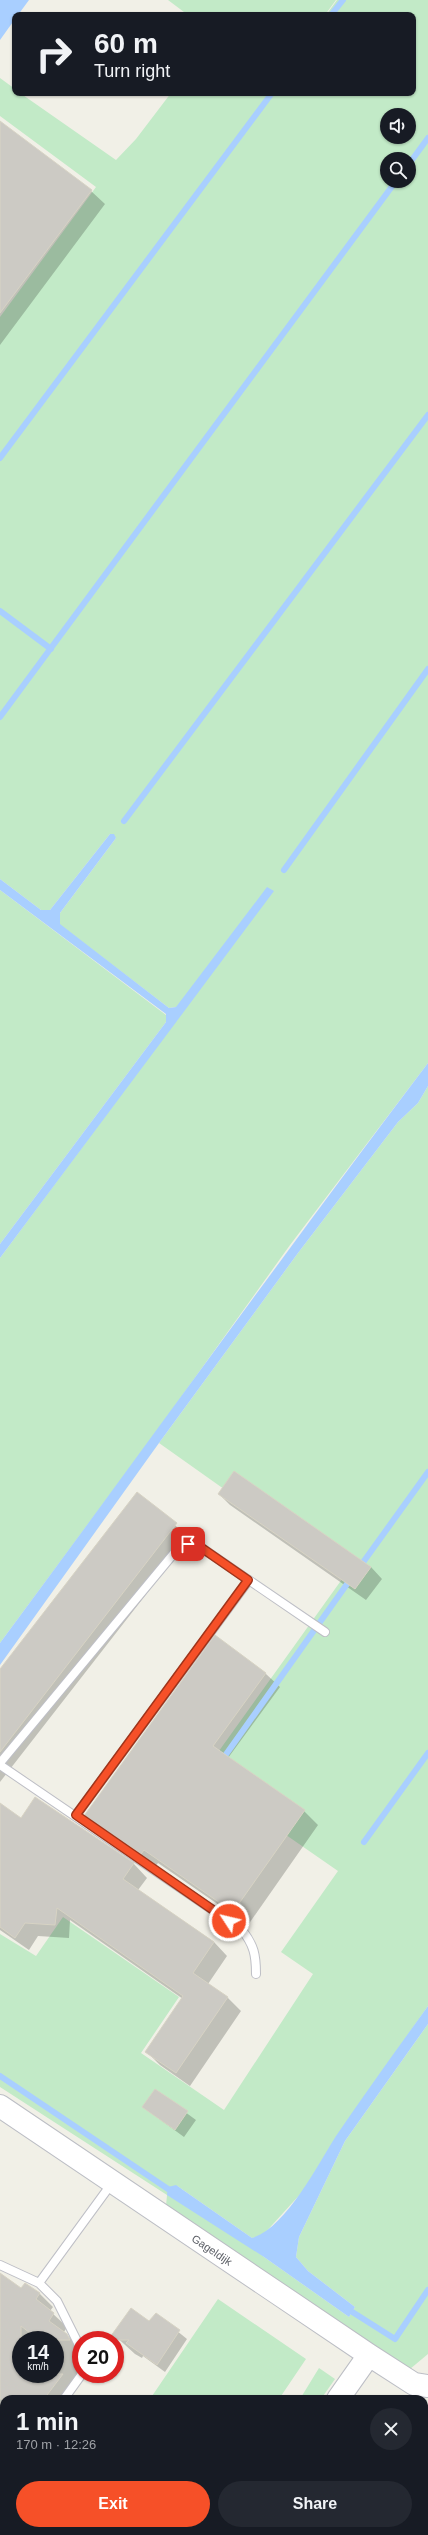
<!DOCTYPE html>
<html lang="en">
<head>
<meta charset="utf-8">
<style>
  body { margin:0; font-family:Helvetica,sans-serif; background:#242831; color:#f1f3f6; height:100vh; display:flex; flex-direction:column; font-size:15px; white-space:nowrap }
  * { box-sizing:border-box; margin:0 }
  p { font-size:13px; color:#9ea1a6 }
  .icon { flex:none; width:22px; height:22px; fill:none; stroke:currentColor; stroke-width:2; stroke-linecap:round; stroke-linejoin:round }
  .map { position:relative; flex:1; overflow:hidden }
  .drawer { position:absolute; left:0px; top:2395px; width:428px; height:140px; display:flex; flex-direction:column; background:#171b24; border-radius:12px 12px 0 0; box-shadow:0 1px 3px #0004 }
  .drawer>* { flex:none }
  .hud { position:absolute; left:12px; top:12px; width:404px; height:84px; border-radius:8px; box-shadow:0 1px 3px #0004; background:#171b24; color:#f1f3f6; overflow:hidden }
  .tools { position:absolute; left:380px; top:108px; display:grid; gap:8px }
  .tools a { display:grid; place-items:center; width:36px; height:36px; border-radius:50%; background:#171b24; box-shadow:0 1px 3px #0004; font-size:20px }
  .speed { position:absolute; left:12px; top:2331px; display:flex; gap:8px; font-size:20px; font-weight:700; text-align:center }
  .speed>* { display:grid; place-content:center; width:52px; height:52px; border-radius:50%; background:#171b24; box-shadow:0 1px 3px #0004; line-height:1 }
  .speed small { font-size:10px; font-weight:400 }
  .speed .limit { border:6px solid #d22; background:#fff; color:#111 }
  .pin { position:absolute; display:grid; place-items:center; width:34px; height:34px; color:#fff; margin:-17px; border-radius:8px; box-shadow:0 2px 6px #0006 }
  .me { position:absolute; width:44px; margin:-22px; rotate:305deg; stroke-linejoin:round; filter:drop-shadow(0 0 3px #0008) }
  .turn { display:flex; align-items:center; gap:14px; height:84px; padding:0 16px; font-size:18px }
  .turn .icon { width:52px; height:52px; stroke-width:2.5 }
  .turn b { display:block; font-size:28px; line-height:34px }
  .round { display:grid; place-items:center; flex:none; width:42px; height:42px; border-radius:21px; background:#242831 }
  .summary { display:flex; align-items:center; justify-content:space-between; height:68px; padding:0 16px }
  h1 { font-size:24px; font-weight:800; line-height:30px }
  .button { display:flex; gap:8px; margin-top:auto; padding:8px 16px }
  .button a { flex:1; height:46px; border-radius:24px; background:#f65028; color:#fff; font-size:16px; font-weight:800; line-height:46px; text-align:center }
  .button a+a { background:#242831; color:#f1f3f6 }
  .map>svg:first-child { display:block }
</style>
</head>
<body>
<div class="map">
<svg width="428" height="2535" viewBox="0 0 428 2535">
  <rect width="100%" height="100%" fill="#f1f0e7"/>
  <path fill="#c2eac7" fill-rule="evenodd" d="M 168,0 L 336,0 L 325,15 L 188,15 Z
    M 337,0 L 428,0 L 428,1063 L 290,1245 L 151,1439 L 0,1643 L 0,1258 L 181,1014 L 176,1007 L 169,1008 L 59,924 L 60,913 L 116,838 L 110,834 L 50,910 L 41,910 L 0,879 L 0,317 L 96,187 L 0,116 L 0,78 L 15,89 L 15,93 L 20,93 L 116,160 L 136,139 L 171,93 L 413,93 L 413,15 L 326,15 ZM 387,115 L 409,115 L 409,137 L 387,137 ZM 387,159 L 409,159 L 409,181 L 387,181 Z
    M 0,890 L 166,1015 L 166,1022 L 0,1244 Z
    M 428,1086 L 428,2006 L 336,2137 L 304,2190 L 263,2235 L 252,2238 L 176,2185 L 264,2257 L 349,2317 L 355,2307 L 308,2271 L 296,2257 L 299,2237 L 345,2141 L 428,2024 L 428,2354 L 410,2369 L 166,2206 L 167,2195 L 0,2087 L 0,1934 L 36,1956 L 63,1917 L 179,1997 L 141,2053 L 224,2110 L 313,1974 L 281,1952 L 338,1871 L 201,1776 L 345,1575 L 159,1443 L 298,1253 L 398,1122 L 418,1103 Z
    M 218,2299 L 306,2359 L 279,2399 L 150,2399 Z
    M 319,2368 L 335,2379 L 321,2399 L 300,2399 Z
    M 424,2439 L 428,2443 L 428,2535 L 294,2535 L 296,2531 L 424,2531 Z
    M 52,2531 L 185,2531 L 179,2535 L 48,2535 Z"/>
  <path fill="#a9cfff" d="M 0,0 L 29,0 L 18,15 L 15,15 L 15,19 L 0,40 Z
    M 110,834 L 114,834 L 116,838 L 60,913 L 60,924 L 169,1008 L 176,1007 L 267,887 L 274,891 L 0,1258 L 0,1244 L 166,1022 L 166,1014 L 0,890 L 0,879 L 41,910 L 50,910 Z
    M 428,1063 L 428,1086 L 418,1103 L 398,1122 L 298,1253 L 159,1443 L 0,1665 L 0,1643 C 143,1450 283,1255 428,1063 Z
    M 428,2006 L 428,2024 L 345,2141 L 299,2237 L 296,2257 L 308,2271 L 355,2307 L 349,2317 L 264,2257 L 167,2195 L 168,2187 L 176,2185 L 252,2238 C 286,2228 318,2164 336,2136 C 366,2092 397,2049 428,2006 Z"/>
  <path fill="#0003" fill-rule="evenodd" d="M 0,122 L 91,191 L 105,204 L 0,345 Z
    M 138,1494 L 190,1538 L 0,1782 L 0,1671 Z
    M 219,1494 L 371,1567 L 382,1579 L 366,1600 L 230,1505 Z
    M 215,1637 L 266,1674 L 280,1687 L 228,1758 L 304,1811 L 318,1825 L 248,1925 L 158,1863 L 155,1867 L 99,1829 L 85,1815 Z
    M 35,1799 L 134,1864 L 147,1878 L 138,1890 L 214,1942 L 227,1956 L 208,1984 L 228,1998 L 241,2011 L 190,2086 L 160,2065 L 147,2052 L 183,1999 L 70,1920 L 69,1938 L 38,1936 L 29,1950 L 0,1930 L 0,1804 L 21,1819 Z
    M 155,2090 L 196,2120 L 184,2137 L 143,2107 Z
    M 0,2275 L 21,2290 L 25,2284 L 40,2294 L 53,2307 L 50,2311 L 67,2327 L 64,2332 L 81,2349 L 81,2372 L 67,2399 L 4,2399 L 4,2481 L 0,2478 ZM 21,2340 L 55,2340 L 55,2374 L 21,2374 Z
    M 156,2314 L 187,2339 L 165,2372 L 143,2356 L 142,2358 L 135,2354 L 113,2334 L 150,2322 Z"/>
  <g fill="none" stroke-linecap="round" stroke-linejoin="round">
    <path stroke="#a9cfff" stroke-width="6" d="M 331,15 L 343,0
      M 409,164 L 428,138
      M 0,458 L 272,93
      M 0,611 L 51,649
      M 0,717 L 396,181
      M 124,821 L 428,415
      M 284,870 L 428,669
      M 359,1568 L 428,1472
      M 222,1760 L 352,1577
      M 364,1842 L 428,1753
      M 0,2076 L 174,2193
      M 346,2308 L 395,2339 L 428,2290"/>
  </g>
  <path fill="#cccac4" stroke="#d7d3c4" d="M 0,121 L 92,190 L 0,313 Z
    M 234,1471 L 371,1567 L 355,1589 L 218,1494 Z
    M 137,1492 L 177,1523 L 0,1752 L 0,1669 Z
    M 215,1635 L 266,1673 L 213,1746 L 305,1810 L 233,1912 L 144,1850 L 141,1854 L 84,1816 Z
    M 35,1797 L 134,1863 L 123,1879 L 214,1942 L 193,1973 L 228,1997 L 176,2073 L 145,2052 L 183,1996 L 57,1908 L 55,1925 L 25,1923 L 15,1938 L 0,1927 L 0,1803 L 21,1818 Z
    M 155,2089 L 188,2111 L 175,2130 L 142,2107 Z
    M 0,2273 L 21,2288 L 25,2283 L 40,2293 L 36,2299 L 54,2313 L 49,2321 L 67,2334 L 70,2340 L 39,2340 L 21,2326 L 21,2374 L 63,2374 L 44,2399 L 0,2399 Z
    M 131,2308 L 149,2321 L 156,2313 L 180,2330 L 157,2365 L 126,2343 L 129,2340 L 108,2340 Z"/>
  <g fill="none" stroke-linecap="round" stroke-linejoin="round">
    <defs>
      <path id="lane" d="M 0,1763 L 180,1546 L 196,1544 L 325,1632
        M 0,1765 L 242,1930 C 254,1945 256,1955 256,1974
        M 76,1815 L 249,1580
        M 0,2265 L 39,2283
        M 81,2349 L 57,2301 L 39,2283 L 112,2183
        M 64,2399 L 82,2374
        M 0,2485 L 4,2482"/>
      <path id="secondary" d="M 0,2106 L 369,2355 L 414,2384 L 428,2386
        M 338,2399 L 369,2355
        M 244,2535 L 246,2531"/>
    </defs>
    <use href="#lane" stroke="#bebfc6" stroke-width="10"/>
    <use href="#secondary" stroke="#bcbec5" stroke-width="24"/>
    <use href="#lane" stroke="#fff" stroke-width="8"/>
    <use href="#secondary" stroke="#fff" stroke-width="22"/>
  </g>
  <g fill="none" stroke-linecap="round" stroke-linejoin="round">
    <defs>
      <path id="route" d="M 188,1544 L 196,1544 L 248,1580 L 76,1815 L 229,1921"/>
    </defs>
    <use href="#route" stroke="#a0341a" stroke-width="10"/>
    <use href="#route" stroke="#f65028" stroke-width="7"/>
  </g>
  <g text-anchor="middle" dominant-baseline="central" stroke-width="3" stroke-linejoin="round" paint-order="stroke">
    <g font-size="11" fill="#5e6168" stroke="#fff">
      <text transform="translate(212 2250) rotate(34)">Gageldijk</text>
    </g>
  </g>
</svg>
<div class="tools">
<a><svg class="icon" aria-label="sound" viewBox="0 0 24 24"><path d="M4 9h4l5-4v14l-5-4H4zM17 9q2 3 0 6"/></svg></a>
<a><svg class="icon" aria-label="search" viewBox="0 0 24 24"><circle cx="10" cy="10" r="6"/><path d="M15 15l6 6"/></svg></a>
</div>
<div class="speed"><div>14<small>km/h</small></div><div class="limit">20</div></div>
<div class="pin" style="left:188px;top:1544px;background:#d93025"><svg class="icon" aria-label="arrive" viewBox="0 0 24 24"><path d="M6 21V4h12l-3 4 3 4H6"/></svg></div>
<svg class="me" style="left:229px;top:1921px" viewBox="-20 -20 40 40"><circle r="17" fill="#f65028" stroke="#fff" stroke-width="3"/><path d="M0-11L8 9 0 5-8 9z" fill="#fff"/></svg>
<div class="hud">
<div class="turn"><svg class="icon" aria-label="right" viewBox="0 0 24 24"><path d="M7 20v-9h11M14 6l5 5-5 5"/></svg><div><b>60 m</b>Turn right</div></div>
</div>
<section class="drawer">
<div class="summary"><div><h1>1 min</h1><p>170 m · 12:26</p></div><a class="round"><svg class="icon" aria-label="close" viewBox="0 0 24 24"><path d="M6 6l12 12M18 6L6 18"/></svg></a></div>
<div class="button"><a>Exit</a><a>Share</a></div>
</section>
</div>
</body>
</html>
